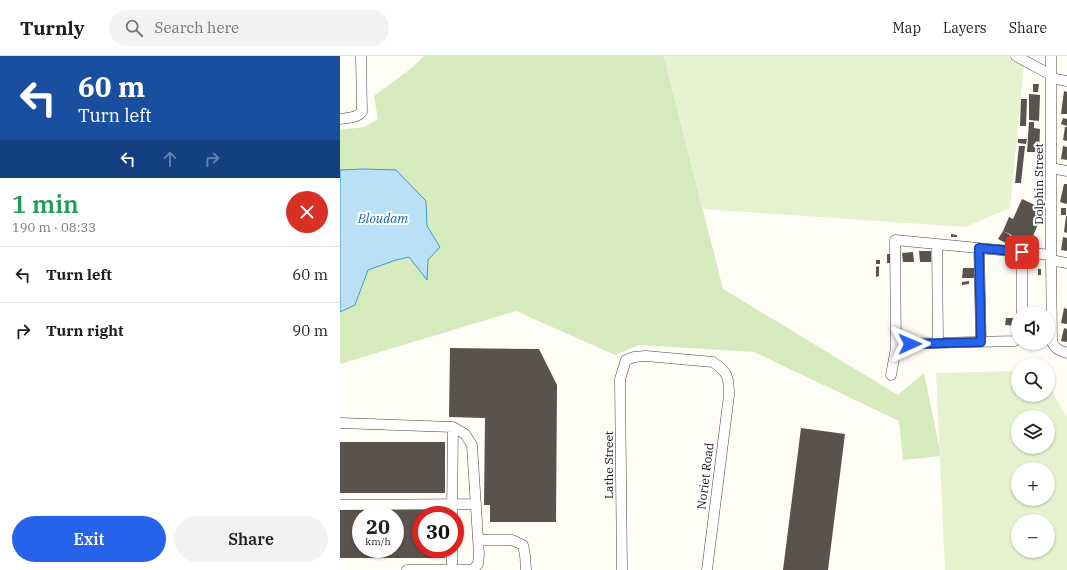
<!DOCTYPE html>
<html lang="en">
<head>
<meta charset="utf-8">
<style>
  body { margin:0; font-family:"IBM Plex Serif",serif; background:#f2f2f2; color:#202124; height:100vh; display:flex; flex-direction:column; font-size:15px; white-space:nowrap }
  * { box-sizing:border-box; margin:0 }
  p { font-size:13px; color:#757577 }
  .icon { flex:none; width:22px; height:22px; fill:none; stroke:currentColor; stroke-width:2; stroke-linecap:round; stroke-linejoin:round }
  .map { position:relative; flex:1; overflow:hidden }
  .details { display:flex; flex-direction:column; background:#fff; width:340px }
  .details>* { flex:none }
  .top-card { background:#1a4fa0; color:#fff; overflow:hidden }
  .fabs { position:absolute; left:671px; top:250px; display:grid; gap:8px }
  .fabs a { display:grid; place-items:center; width:44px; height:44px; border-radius:50%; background:#fff; box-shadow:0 1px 3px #0004; font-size:20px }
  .speed { position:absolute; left:12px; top:450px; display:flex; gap:8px; font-size:20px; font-weight:700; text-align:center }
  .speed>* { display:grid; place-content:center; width:52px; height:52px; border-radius:50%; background:#fff; box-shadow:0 1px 3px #0004; line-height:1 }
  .speed small { font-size:10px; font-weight:400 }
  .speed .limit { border:6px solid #d22; background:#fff; color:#111 }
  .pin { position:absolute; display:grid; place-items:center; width:34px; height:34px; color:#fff; margin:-17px; border-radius:8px; box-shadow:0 2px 6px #0006 }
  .me { position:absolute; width:44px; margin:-22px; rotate:89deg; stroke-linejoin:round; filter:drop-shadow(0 0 3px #0008) }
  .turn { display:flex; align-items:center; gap:14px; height:84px; padding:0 12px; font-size:18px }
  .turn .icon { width:52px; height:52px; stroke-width:2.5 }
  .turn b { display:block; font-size:28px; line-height:34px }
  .lanes { display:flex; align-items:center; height:38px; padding:0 12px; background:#0003; justify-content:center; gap:20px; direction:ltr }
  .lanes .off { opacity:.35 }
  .round { display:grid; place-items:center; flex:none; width:42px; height:42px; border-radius:21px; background:#f2f2f2 }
  .head { display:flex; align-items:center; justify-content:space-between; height:68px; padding:0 12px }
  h1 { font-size:24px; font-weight:600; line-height:30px; color:#1e9e55 }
  .primary-button { display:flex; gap:8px; margin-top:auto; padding:8px 12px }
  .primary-button a { flex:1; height:46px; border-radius:24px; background:#2563eb; color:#fff; font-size:16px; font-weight:600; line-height:46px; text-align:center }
  .primary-button a+a { background:#f2f2f2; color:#202124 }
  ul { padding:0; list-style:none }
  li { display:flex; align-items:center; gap:12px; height:56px; padding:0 12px; border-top:1px solid #e0e0e0 }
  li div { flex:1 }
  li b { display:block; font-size:15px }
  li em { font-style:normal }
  header { display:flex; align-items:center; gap:24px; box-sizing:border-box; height:56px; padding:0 20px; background:#fff; border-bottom:1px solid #e0e0e0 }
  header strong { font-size:19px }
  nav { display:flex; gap:22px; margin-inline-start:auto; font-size:14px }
  .search { width:280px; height:36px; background:#f2f2f2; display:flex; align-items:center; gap:10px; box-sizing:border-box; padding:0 14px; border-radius:22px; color:#757577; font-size:15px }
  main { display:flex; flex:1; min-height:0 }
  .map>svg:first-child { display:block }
</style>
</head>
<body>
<header>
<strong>Turnly</strong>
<div class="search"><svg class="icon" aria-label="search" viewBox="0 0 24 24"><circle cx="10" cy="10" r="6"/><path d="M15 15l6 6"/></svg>Search here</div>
<nav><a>Map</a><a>Layers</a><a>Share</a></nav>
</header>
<main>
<section class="details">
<div class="top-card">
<div class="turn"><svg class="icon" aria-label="left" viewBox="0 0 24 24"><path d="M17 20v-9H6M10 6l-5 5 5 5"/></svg><div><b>60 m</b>Turn left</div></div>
<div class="lanes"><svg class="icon" aria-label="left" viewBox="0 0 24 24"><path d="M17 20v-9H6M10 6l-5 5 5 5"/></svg><svg class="icon off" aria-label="ahead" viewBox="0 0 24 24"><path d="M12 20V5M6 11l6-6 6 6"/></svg><svg class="icon off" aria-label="right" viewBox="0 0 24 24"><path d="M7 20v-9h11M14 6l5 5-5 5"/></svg></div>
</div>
<div class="head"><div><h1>1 min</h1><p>190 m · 08:33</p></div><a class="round" style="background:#d93025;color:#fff"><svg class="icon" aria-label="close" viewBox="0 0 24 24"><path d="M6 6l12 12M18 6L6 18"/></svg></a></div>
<ul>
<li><svg class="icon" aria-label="left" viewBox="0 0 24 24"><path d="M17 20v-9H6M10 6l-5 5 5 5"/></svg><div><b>Turn left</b></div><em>60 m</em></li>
<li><svg class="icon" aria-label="right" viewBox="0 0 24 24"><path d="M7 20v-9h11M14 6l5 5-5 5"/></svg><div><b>Turn right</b></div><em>90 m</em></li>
</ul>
<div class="primary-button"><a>Exit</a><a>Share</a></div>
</section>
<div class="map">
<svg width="727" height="514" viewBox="0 0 727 514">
  <rect width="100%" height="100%" fill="#fffdf5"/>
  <path fill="#d5ebbd" d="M 84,0 L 324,0 L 383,233 L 558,339 L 584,317 L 601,400 L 563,404 L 559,365 L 414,296 L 299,289 L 275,299 L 176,255 L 0,308 L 0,74 L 24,71 L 38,63 L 34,40 L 73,11 Z"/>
  <path fill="#e6f2cf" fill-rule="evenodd" d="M 324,0 L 667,0 L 684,9 L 670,152 L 625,171 L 363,153 Z
    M 678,315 L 678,339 L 708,339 L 708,328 L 727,361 L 727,514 L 605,514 L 596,317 ZM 678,361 L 708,361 L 708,391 L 678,391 ZM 678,413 L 708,413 L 708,443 L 678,443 ZM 678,465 L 708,465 L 708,495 L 678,495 Z"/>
  <path fill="#b9e0f7" stroke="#3f96cf" d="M 24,113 L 56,114 L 86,145 L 87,170 L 100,191 L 88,204 L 87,224 L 69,201 L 56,204 L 28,214 L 15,249 L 0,256 L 0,114 Z"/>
  <path fill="#5a524d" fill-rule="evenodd" d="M 693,28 L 699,28 L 698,36 L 693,36 Z
    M 724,35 L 727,36 L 727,58 L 721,58 Z
    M 689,38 L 700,39 L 699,65 L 689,64 Z
    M 681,43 L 687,43 L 686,70 L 680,70 Z
    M 723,62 L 727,63 L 727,70 L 721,68 Z
    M 689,66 L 694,66 L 694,72 L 700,73 L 699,96 L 687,96 Z
    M 725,71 L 727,71 L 727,85 L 723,84 Z
    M 678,83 L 687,83 L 686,88 L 678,87 Z
    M 679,90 L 685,90 L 681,127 L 675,127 Z
    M 723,90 L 727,91 L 727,104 L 721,103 Z
    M 724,128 L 727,128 L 727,148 L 720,146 Z
    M 682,143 L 701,152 L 694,166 L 698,168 L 690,187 L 663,175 L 669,161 L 673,163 Z
    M 721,152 L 726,152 L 726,159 L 721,159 Z
    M 726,160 L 727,160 L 727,177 L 724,176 Z
    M 663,175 L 670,179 L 666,187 L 658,183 Z
    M 611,178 L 617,179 L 617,181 L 611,181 Z
    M 723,181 L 727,182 L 727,195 L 721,194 Z
    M 579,195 L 591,195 L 591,206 L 580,206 Z
    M 573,196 L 574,206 L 563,206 L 562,197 Z
    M 547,198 L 550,198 L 550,207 L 547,207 Z
    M 536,204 L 540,204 L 540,208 L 536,208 Z
    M 539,210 L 539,220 L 536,221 L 536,211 Z
    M 623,212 L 634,212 L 634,222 L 622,222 Z
    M 698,213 L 701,213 L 701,219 L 698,219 Z
    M 629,225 L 629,228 L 622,229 L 622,226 Z
    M 724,252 L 727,253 L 727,268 L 721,267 Z
    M 666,262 L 678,262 L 678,270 L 665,269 Z
    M 724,272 L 727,273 L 727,286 L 721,285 Z
    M 110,292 L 199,293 L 217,329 L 216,466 L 150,466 L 150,449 L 144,449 L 145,362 L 109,361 Z
    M 461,372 L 505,378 L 488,514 L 443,514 Z
    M 0,386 L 105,386 L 105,437 L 0,437 Z
    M 0,452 L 105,452 L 105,459 L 81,459 L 81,493 L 105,493 L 105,502 L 0,502 ZM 21,459 L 55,459 L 55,493 L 21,493 Z"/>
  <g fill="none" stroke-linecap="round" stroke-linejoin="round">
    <defs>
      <path id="minor" d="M 676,0 L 711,19
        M 711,0 L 711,204 L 712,286 C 715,293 720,295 727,297
        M 711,22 L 727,25
        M 0,63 C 7,62 17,62 22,56 L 21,0
        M 711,112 L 727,115
        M 597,188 L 598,287
        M 639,192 L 641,286
        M 682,196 L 682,257
        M 711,204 L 727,207
        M 556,288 L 674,285 L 678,283
        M 551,319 L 556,292 L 555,184 L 711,199
        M 0,367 L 113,371 L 125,378 L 132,389 L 139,498 L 138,508 L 133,514
        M 0,449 L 136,448
        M 112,459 L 113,371
        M 138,484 L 172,484 L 183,489 L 185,499 L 186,514
        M 112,513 L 112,493
        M 67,514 L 130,514
        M 282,514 L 280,323 L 286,304 L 294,301 L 306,300 L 373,306 C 388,316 389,322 389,339 L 367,514"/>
    </defs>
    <use href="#minor" stroke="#444" stroke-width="11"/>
    <use href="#minor" stroke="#fff" stroke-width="10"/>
  </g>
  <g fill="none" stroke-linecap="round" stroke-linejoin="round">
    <defs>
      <path id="route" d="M 570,288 L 641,286 L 639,192 L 682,196"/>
    </defs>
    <use href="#route" stroke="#184099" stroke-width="10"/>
    <use href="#route" stroke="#2563eb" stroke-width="7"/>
  </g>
  <g text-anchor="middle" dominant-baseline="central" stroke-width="4" stroke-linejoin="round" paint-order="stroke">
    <g font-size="12" fill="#111" stroke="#fff">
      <text transform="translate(698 128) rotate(-90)">Dolphin Street</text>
      <text transform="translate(268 409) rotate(-90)">Lathe Street</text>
      <text transform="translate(365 420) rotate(-83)">Noriet Road</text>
    </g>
    <g font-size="13" font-style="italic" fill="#1768a6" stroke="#fff">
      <text x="43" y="162">Bloudam</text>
    </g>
  </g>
</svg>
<div class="fabs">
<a><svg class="icon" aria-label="sound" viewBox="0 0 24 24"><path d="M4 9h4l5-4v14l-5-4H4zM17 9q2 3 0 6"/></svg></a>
<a><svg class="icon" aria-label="search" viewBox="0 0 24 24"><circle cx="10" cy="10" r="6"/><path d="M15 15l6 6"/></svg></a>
<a><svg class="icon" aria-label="layers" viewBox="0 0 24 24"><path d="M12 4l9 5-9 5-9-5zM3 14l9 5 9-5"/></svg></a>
<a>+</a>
<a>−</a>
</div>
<div class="speed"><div>20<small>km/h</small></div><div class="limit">30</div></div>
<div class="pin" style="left:682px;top:196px;background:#d93025"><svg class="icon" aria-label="arrive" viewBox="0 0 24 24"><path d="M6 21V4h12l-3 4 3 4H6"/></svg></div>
<svg class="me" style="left:570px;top:288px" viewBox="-20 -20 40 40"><path d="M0-17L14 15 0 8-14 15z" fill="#2563eb" stroke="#fff" stroke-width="4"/></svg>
</div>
</main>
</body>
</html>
